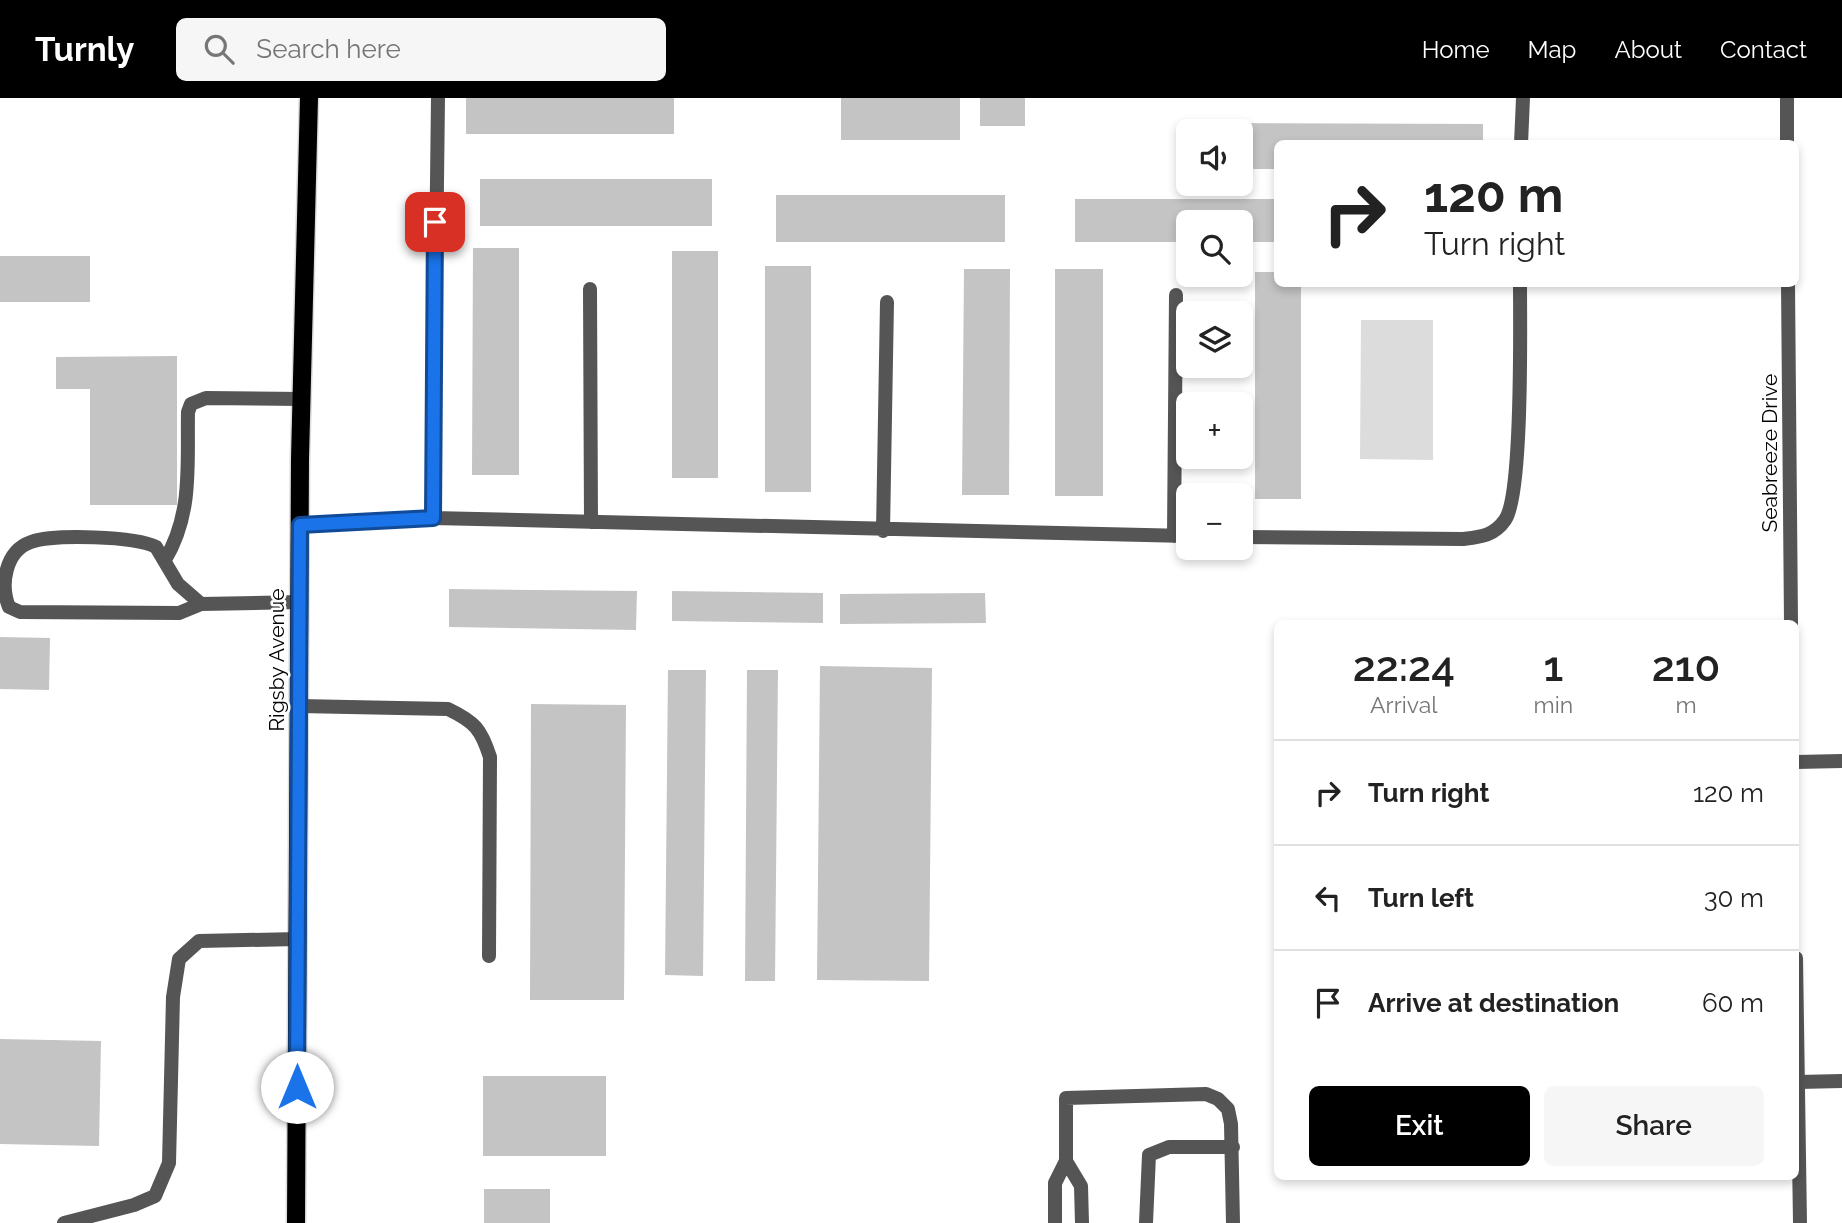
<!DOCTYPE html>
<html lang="en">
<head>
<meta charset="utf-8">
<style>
  body { margin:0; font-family:Raleway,sans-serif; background:#f6f6f6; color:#222; height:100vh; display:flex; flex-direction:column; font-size:26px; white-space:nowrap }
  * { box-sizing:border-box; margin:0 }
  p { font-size:23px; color:#767676 }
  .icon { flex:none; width:38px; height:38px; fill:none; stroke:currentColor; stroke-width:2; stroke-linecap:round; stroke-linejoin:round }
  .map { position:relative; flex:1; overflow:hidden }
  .side { position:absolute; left:1274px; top:522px; width:525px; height:560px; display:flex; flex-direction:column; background:#fff; border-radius:10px; box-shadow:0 4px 10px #0003 }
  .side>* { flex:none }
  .hud { position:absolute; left:1274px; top:42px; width:525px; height:147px; border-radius:10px; box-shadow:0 4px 10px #0003; background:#fff; color:#222; overflow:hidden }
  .tools { position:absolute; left:1176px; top:21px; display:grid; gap:14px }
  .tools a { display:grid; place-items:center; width:77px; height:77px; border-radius:10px; background:#fff; box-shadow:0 4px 10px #0003; font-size:35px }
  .pin { position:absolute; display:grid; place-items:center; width:60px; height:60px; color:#fff; margin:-30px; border-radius:14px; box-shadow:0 4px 10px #0006 }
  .me { position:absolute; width:77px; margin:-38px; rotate:0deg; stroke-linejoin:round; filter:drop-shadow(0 0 5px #0008) }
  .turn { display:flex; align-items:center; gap:24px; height:147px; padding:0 35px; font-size:32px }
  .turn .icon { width:91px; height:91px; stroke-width:2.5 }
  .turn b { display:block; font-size:49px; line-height:60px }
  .eta { display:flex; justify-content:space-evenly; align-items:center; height:119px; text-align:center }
  .eta b { font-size:42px; font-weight:600; line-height:49px }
  .cta { display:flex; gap:14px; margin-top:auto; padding:14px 35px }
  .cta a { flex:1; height:80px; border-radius:10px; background:#000; color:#fff; font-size:28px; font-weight:600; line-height:80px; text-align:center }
  .cta a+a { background:#f6f6f6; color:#222 }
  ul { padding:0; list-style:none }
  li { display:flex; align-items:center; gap:21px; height:105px; padding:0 35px; border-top:2px solid #e0e0e0 }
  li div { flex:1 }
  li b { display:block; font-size:26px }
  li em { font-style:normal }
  header { display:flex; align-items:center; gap:42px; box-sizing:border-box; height:98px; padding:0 35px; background:#000; color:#fff }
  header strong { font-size:33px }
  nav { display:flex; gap:38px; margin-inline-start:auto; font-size:24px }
  .search { width:490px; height:63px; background:#f6f6f6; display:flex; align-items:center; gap:18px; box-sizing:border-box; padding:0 24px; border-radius:10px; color:#767676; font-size:26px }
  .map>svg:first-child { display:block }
</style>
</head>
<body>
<header>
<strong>Turnly</strong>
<div class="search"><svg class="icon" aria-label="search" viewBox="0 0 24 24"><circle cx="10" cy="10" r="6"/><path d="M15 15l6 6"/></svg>Search here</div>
<nav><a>Home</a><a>Map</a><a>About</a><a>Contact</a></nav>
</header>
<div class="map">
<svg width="1842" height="1125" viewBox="0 0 1842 1125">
  <rect width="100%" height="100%" fill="#fff"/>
  <path fill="#dcdcdc" d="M 1361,222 L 1433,222 L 1433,362 L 1360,361 Z"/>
  <path fill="#c4c4c4" d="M 466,0 L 674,0 L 674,36 L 466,36 Z
    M 841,0 L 960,0 L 960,42 L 841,42 Z
    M 980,0 L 1025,0 L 1025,28 L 980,28 Z
    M 1206,25 L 1483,26 L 1483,46 L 1278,46 L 1278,71 L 1241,71 L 1241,33 L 1206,33 Z
    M 480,81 L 712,81 L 712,128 L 480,128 Z
    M 776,97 L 1005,97 L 1005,144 L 776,144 Z
    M 1075,101 L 1278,101 L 1278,144 L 1241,144 L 1241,124 L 1188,124 L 1188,144 L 1075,144 Z
    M 473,150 L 519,150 L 519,377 L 472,377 Z
    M 672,153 L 718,153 L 718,380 L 672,380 Z
    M 0,158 L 90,158 L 90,204 L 0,204 Z
    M 765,168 L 811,168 L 811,394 L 765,394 Z
    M 964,171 L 1010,171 L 1009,397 L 962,397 Z
    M 1055,171 L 1103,171 L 1103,398 L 1055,398 Z
    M 1255,174 L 1278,174 L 1278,186 L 1301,186 L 1301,401 L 1255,401 Z
    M 177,258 L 177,407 L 90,407 L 90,291 L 56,291 L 56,259 Z
    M 449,491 L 637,493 L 636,532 L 449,529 Z
    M 672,493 L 823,495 L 823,525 L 672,523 Z
    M 985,495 L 986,525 L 840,526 L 840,496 Z
    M 0,539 L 50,540 L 49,592 L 0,591 Z
    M 820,568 L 932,570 L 929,883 L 817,882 Z
    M 668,572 L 706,572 L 703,878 L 665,877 Z
    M 747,572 L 778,572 L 775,883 L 745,883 Z
    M 531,606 L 626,607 L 624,902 L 530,902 Z
    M 0,941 L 101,943 L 99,1048 L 0,1046 Z
    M 483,978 L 606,978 L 606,1058 L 483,1058 Z
    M 484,1091 L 550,1091 L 550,1125 L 484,1125 Z"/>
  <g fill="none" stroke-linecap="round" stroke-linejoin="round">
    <defs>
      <path id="primary" d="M 296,1125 L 300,361 L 309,0"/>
    </defs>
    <use href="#primary" stroke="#dbdbdb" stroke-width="21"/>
    <path stroke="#555" stroke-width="14" d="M 438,0 L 433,420 L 1188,438
      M 1521,46 L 1523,0
      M 590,191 L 591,424
      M 300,427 L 433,420
      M 883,433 L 887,204
      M 1174,438 L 1176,197
      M 1241,439 L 1463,441 C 1480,439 1494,438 1505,422 C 1523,397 1520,225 1520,186
      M 165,462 C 193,415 187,367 188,314 L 191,306 L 206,300 L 302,301
      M 201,506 L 178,486 L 156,449 C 135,438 54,436 31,444 C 5,453 0,487 9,509 L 20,514 L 179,515 L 201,506 L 299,504
      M 299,608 L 448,611 C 475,624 481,631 490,659 L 489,858
      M 1798,984 L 1842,983
      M 1066,1063 L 1081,1088 L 1082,1125
      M 64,1125 L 134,1107 L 155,1098 L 169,1065 L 173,899 L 179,861 L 199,843 L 298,841
      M 1055,1125 L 1055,1085 L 1066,1063 L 1066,1000 L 1206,996 L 1218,1001 L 1228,1011 L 1231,1026 L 1233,1125
      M 1146,1125 L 1149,1057 L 1169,1049 L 1233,1049"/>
    <path stroke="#555" stroke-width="14" d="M 1787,0 L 1787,46
      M 1788,186 L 1791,525
      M 1796,664 L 1842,663
      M 1796,860 L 1800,1125"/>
    <use href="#primary" stroke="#000" stroke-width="18"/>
  </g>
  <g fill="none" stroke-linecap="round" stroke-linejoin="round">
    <defs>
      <path id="route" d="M 297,989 L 300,427 L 433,420 L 435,124"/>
    </defs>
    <use href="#route" stroke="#114b97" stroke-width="18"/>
    <use href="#route" stroke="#1a73e8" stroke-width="12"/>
  </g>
  <g text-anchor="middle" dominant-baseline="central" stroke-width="5" stroke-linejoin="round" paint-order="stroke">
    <g font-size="21" fill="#000" stroke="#fff">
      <text transform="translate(1769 355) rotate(-90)">Seabreeze Drive</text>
      <text transform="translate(276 562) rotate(-90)">Rigsby Avenue</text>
    </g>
  </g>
</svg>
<div class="tools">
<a><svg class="icon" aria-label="sound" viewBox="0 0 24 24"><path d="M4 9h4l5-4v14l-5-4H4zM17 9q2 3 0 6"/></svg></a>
<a><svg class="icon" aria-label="search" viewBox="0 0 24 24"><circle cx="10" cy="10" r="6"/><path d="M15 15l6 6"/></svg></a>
<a><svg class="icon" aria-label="layers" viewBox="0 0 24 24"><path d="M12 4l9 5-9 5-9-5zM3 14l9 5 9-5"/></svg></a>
<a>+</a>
<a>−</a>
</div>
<div class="pin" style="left:435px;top:124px;background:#d93025"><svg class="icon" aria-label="arrive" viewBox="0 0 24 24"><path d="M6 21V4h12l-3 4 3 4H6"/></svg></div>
<svg class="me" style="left:297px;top:989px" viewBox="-20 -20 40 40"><circle r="19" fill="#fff"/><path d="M0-13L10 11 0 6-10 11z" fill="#1a73e8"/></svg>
<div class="hud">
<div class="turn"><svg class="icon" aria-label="right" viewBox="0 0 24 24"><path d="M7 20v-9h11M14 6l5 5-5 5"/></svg><div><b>120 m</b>Turn right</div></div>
</div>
<section class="side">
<div class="eta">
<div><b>22:24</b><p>Arrival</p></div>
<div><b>1</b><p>min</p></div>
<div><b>210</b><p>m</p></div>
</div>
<ul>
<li><svg class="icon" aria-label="right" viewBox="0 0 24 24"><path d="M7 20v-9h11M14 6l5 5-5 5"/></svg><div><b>Turn right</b></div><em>120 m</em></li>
<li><svg class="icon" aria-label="left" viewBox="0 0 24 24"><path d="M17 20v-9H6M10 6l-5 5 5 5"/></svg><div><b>Turn left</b></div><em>30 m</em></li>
<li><svg class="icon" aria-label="arrive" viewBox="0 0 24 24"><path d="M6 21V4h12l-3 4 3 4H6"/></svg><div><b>Arrive at destination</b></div><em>60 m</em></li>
</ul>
<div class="cta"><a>Exit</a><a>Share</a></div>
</section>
</div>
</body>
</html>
